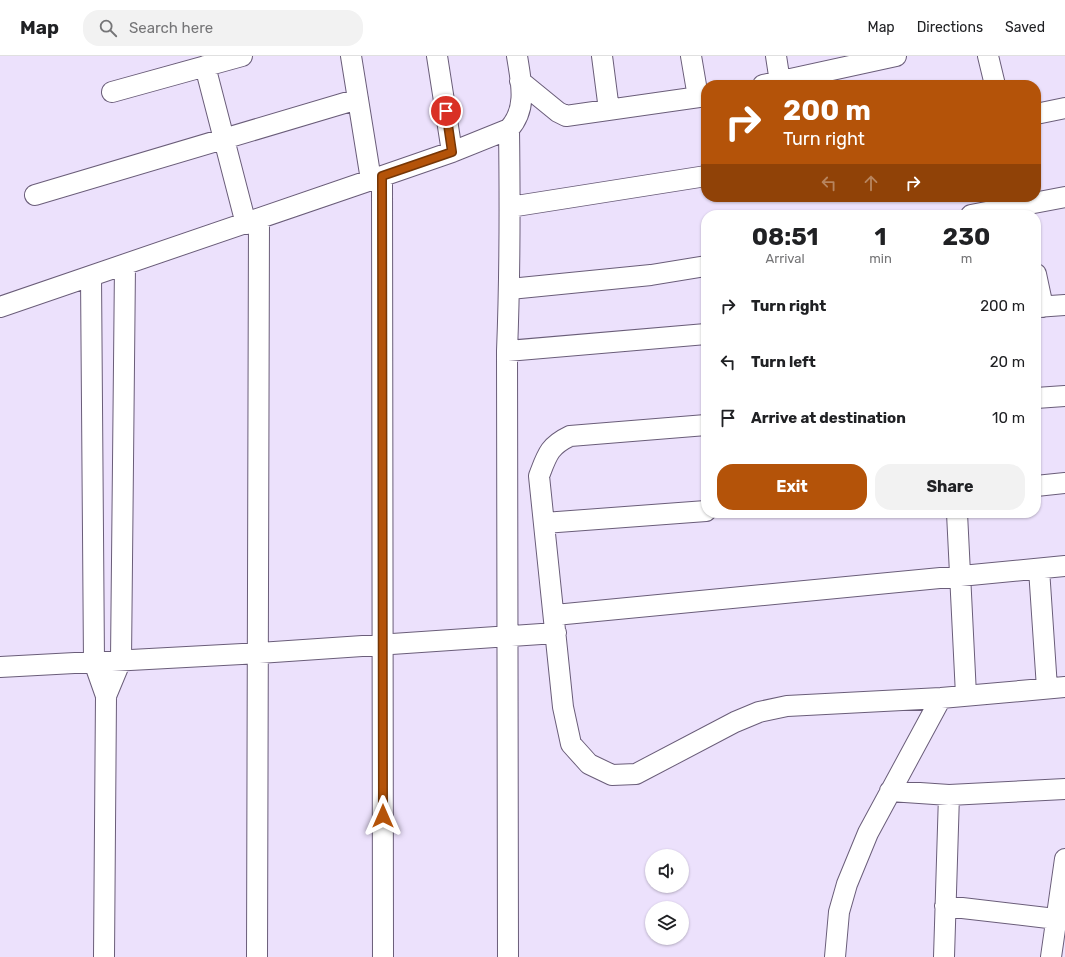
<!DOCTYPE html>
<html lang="en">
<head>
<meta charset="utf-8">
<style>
  body { margin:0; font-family:Rubik,sans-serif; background:#f2f2f2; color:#202124; height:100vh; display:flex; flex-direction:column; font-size:15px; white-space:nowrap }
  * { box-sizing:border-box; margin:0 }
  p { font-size:13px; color:#757577 }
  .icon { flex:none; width:22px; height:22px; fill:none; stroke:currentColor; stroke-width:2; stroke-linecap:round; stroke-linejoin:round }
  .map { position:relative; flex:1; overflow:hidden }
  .panel { position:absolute; left:701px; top:154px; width:340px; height:308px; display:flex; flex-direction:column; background:#fff; border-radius:16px; box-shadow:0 1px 3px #0004 }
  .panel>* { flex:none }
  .hud { position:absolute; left:701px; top:24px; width:340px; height:122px; border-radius:16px; box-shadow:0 1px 3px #0004; background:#b45309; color:#fff; overflow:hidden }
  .fabs { position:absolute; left:645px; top:793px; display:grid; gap:8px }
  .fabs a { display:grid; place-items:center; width:44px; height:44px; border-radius:50%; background:#fff; box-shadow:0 1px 3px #0004; font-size:20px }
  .pin { position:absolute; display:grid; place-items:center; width:34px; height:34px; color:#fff; margin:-17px; border:2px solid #fff; border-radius:50%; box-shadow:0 1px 4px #0007 }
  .me { position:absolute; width:44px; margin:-22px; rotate:0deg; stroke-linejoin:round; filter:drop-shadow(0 0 3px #0008) }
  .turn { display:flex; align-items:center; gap:14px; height:84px; padding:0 16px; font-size:18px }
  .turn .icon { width:52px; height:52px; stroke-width:2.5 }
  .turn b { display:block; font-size:28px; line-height:34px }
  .lanes { display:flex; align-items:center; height:38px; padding:0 16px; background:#0003; justify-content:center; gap:20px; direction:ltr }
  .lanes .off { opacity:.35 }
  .eta { display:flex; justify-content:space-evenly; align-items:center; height:68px; text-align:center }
  .eta b { font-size:24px; font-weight:700; line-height:28px }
  .primary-button { display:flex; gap:8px; margin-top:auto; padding:8px 16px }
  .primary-button a { flex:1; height:46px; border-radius:16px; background:#b45309; color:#fff; font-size:16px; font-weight:700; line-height:46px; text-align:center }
  .primary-button a+a { background:#f2f2f2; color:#202124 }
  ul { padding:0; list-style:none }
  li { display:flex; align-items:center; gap:12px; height:56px; padding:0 16px }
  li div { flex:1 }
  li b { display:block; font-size:15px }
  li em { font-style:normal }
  header { display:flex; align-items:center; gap:24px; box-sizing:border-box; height:56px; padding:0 20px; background:#fff; border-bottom:1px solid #e0e0e0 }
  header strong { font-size:19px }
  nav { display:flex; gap:22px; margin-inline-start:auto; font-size:14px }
  .search { width:280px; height:36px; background:#f2f2f2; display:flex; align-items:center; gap:10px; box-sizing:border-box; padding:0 14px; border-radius:16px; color:#757577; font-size:15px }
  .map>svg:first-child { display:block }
</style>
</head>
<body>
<header>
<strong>Map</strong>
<div class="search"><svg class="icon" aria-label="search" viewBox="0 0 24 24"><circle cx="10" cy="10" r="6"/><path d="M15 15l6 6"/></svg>Search here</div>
<nav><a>Map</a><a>Directions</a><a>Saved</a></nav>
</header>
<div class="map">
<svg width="1065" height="901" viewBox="0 0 1065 901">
  <rect width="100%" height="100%" fill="#ece1fc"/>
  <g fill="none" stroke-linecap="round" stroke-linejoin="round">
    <defs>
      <path id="minor" d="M 351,0 L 371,124
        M 437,0 L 452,96
        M 602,0 L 609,54
        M 691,0 L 698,41
        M 776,0 L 780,26
        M 988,0 L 995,29
        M 205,10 L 246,168
        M 520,25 L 558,56 L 566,60 L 706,40
        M 763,29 L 896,0
        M 112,36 L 242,0
        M 1036,58 L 1065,52
        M 382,120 L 383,901
        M 35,139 L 358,43
        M 510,151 L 706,120
        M 971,159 L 1065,141
        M 1036,218 L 1043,251
        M 91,220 L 94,606 L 106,640 L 104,901
        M 510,233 L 651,219 L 706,210
        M 0,251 L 371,124 L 452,96 L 509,73 C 528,52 521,26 517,0
        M 1036,251 L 1065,249
        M 507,295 L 706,278
        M 1036,342 L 1065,340
        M 706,369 L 570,380 C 549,390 547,399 539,420 L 563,651 L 571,688 L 589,708 L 612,719 L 636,718 L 735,666 L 759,656 L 787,650 L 941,642 L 1065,631
        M 1036,430 L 1065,427
        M 957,457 L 966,639
        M 544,467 L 706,455
        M 1039,513 L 1047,632
        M 555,559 L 1065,510
        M 0,611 L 259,597 L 556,577
        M 106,640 L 121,604 L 125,209
        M 890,735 L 949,739 L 1065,733
        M 945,850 L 1065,864
        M 257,901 L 259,163
        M 508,901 L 507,295 C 510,221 510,147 509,73
        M 835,901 L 839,856 L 847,828 L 868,777 L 941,642
        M 944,901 L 949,739
        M 1051,901 L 1065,803"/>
    </defs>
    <use href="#minor" stroke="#6a5d79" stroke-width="22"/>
    <use href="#minor" stroke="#fff" stroke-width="20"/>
  </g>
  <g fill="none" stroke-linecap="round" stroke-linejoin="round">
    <defs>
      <path id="route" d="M 383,760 L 382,120 L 452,96 L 446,55"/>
    </defs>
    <use href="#route" stroke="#753606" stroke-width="10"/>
    <use href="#route" stroke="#b45309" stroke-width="7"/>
  </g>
</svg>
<div class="fabs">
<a><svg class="icon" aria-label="sound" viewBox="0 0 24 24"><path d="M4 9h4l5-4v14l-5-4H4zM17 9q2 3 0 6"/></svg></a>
<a><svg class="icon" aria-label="layers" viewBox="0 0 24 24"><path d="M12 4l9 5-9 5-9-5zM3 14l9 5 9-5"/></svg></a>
</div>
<div class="pin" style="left:446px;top:55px;background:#d93025"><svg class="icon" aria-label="arrive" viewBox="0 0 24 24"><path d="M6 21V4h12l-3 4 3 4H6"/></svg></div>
<svg class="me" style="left:383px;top:760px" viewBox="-20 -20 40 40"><path d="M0-17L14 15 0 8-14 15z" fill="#b45309" stroke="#fff" stroke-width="4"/></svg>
<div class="hud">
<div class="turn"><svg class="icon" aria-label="right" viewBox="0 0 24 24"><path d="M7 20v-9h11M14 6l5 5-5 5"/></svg><div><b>200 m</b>Turn right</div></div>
<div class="lanes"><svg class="icon off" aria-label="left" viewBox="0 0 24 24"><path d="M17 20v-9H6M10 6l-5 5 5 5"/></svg><svg class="icon off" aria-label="ahead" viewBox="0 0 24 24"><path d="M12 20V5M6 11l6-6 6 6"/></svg><svg class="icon" aria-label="right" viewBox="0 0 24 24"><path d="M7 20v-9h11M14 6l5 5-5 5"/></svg></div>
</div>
<section class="panel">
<div class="eta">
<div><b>08:51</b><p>Arrival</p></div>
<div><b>1</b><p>min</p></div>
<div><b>230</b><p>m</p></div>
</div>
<ul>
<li><svg class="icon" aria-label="right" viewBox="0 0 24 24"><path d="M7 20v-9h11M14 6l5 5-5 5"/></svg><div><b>Turn right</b></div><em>200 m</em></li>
<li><svg class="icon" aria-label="left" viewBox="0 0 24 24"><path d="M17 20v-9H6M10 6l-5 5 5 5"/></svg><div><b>Turn left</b></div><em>20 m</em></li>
<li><svg class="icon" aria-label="arrive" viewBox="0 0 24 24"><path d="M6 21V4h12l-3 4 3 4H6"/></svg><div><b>Arrive at destination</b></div><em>10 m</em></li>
</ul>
<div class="primary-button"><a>Exit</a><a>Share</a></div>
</section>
</div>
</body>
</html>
